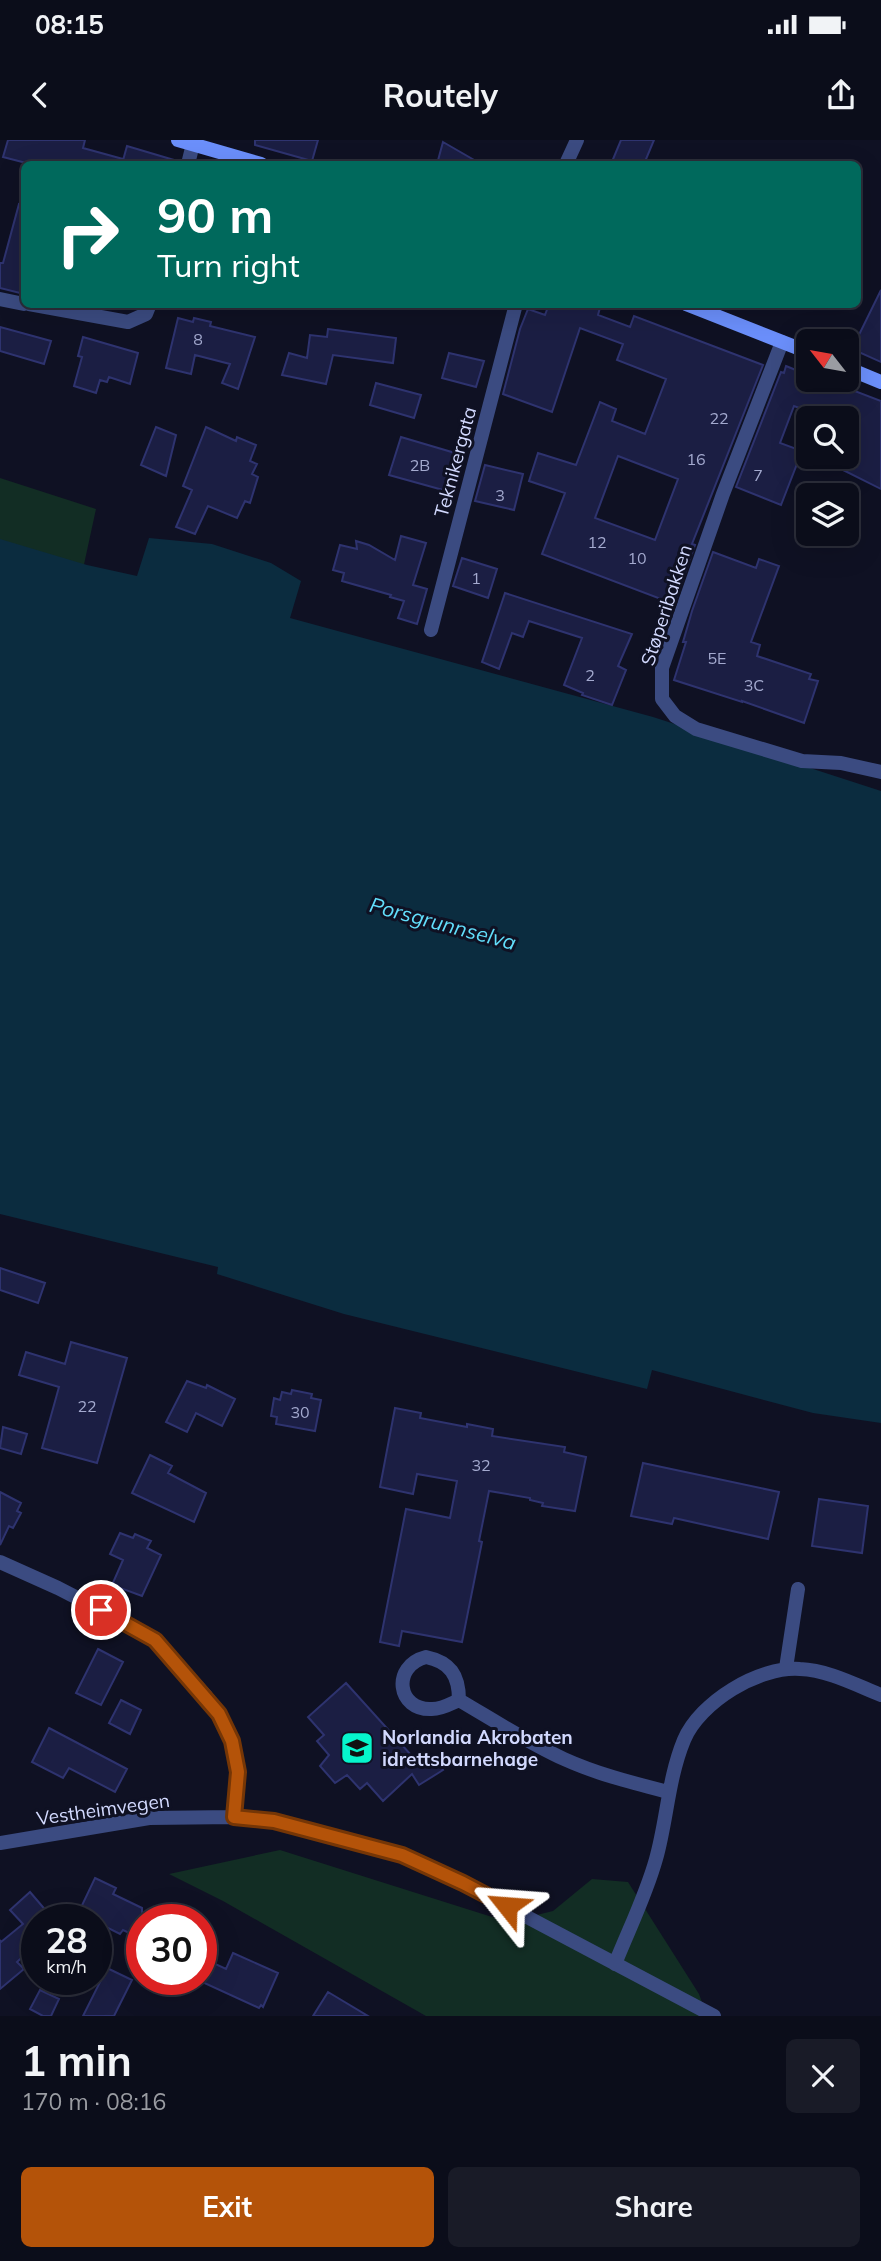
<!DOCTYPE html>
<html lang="en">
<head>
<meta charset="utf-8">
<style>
  body { margin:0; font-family:Mulish,sans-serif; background:#191b27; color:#f1f3f6; height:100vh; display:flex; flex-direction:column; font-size:26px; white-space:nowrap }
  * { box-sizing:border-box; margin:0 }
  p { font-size:23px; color:#9a9ca2 }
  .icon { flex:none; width:38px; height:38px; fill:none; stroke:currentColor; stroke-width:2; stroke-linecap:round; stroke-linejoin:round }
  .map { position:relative; height:1876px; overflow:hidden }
  .sheet { display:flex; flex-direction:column; background:#0b0d1a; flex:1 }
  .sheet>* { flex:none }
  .top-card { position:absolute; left:21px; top:21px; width:840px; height:147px; border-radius:10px; box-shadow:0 7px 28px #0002,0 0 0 2px #2b2d39; background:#00695c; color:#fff; overflow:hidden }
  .needle { width:46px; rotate:301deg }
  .controls { position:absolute; left:796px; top:189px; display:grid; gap:14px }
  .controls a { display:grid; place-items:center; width:63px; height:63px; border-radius:10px; background:#0b0d1a; box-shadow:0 7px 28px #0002,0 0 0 2px #2b2d39; font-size:35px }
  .speed { position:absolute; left:21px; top:1764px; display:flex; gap:14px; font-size:35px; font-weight:700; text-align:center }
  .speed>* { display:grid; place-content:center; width:91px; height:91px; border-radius:50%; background:#0b0d1a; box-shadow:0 7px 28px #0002,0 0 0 2px #2b2d39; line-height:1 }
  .speed small { font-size:18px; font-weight:400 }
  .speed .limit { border:10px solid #d22; background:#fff; color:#111 }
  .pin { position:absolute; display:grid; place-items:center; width:60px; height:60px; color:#fff; margin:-30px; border:4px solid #fff; border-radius:50%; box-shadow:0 2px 7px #0007 }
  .me { position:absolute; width:77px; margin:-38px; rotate:298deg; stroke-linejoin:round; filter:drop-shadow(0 0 5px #0008) }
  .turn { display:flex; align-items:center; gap:24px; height:147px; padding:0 21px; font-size:32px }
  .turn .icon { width:91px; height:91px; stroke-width:2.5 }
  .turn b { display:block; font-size:49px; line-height:60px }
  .round { display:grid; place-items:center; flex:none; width:74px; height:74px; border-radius:10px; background:#191b27 }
  .summary { display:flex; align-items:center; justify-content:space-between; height:119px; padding:0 21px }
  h1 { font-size:42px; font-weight:700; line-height:52px }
  .cta { display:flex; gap:14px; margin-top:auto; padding:14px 21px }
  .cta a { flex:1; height:80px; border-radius:10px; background:#b45309; color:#fff; font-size:28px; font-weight:700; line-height:80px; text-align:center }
  .cta a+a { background:#191b27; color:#f1f3f6 }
  .status { display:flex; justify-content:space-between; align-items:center; height:49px; padding:0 35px; background:#0b0d1a; direction:ltr }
  .status svg { height:19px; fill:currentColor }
  header { display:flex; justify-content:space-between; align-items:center; height:91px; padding:0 21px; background:#0b0d1a; font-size:32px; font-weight:700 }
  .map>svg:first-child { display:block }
</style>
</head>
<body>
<div class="status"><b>08:15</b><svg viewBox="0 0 49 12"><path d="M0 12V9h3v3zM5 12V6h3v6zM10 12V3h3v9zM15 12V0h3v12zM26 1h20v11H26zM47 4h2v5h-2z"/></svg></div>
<header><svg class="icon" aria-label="back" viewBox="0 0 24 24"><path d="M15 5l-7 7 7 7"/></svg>Routely<svg class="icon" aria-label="share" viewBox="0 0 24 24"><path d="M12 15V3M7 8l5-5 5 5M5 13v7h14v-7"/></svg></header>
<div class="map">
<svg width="881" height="1876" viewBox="0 0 881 1876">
  <rect width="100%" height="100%" fill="#0f1123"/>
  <path fill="#122d24" d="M 0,338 L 96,369 L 83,429 L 0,404 Z
    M 280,1710 L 508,1782 L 553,1771 L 592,1739 L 628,1742 L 699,1854 L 707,1876 L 426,1876 L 223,1761 L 169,1734 Z"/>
  <path fill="#0b2c3f" d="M 149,398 L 212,404 L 271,423 L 301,441 L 290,478 L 653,577 L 881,651 L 881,1283 L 813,1273 L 652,1230 L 647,1249 L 344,1174 L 217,1134 L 218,1127 L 0,1074 L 0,399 L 87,425 L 137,436 Z"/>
  <path fill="#1b1e43" stroke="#2e336f" stroke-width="2" fill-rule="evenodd" d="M 8,0 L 85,0 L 83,8 L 123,19 L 122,24 L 127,6 L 174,20 L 173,24 L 30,24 L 3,17 Z
    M 255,0 L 318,0 L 312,21 L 255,5 Z
    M 621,0 L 654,0 L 644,24 L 611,24 Z
    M 443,2 L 481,24 L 437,24 Z
    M 19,64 L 24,65 L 24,154 L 0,148 L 0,123 L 3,123 Z
    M 881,150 L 881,222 L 852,209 Z
    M 549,164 L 601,164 L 598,175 L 630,187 L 634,176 L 763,225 L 692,404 L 695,405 L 674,464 L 542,414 L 565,353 L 529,341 L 538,313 L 576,325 L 600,262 L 616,269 L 612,281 L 645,294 L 666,239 L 617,220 L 623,204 L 580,188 L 552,272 L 503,254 L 520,189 L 528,169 L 545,175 ZM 618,316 L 678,339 L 655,400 L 595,378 Z
    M 178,178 L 193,182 L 194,178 L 211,182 L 210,186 L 255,197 L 238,249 L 222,243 L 230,224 L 195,215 L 191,234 L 166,228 Z
    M 0,187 L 51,201 L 44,224 L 0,211 Z
    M 328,189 L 396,198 L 393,223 L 333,215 L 326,244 L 282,235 L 289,213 L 307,218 L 310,195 L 327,197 Z
    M 83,197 L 138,213 L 130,244 L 109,237 L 107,242 L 100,240 L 96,253 L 74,246 L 82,217 L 78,216 Z
    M 449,213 L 484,221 L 476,247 L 442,238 Z
    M 786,226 L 808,235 L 808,240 L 826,240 L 881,261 L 881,349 L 839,328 L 845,317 L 847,317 L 847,278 L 827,278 L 794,266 L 780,303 L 802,311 L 781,365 L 736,347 L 781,232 L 784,233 Z
    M 376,243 L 421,255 L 414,278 L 370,265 Z
    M 156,287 L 176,295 L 166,336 L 141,325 Z
    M 206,287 L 236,301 L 237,297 L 256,305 L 250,321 L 257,324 L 252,334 L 258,337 L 250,363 L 245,361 L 237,378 L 208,366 L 195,394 L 176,387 L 192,350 L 183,346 Z
    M 401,297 L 455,313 L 443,350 L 389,335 Z
    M 485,325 L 523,334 L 514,370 L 475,361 Z
    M 401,396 L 426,403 L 413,445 L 427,449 L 417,484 L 398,478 L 404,461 L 390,457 L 391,455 L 342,441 L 344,433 L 333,430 L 340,405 L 357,409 L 356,401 L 369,405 L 395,420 Z
    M 713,412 L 756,428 L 759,419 L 779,426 L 751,502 L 760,505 L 757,516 L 811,534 L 809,539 L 818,541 L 804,583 L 742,561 L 742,562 L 674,540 L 686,502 L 683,502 L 692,471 Z
    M 462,418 L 497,429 L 488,458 L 453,446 Z
    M 505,453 L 632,494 L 618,526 L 626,530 L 612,565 L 582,555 L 583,553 L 564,545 L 582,498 L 529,481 L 523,497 L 512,493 L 499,529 L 482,522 Z
    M 0,1128 L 45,1143 L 38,1163 L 0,1150 Z
    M 71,1202 L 127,1218 L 97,1323 L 42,1308 L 59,1247 L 19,1235 L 26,1212 L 65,1224 Z
    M 187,1241 L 206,1248 L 207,1245 L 235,1259 L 222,1286 L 196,1273 L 187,1292 L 166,1282 Z
    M 292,1250 L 312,1254 L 311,1258 L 321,1260 L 315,1291 L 276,1284 L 277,1277 L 271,1276 L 274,1258 L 280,1260 L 282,1252 L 291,1254 Z
    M 395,1268 L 421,1273 L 420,1278 L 467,1287 L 467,1284 L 493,1289 L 492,1296 L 565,1307 L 564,1312 L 586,1317 L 575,1371 L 542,1366 L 543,1363 L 530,1360 L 530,1358 L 489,1351 L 479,1401 L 482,1402 L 462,1502 L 402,1491 L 399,1506 L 380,1502 L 406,1369 L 450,1378 L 457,1341 L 417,1334 L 413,1354 L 380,1347 Z
    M 3,1287 L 27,1294 L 21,1314 L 0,1308 Z
    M 150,1315 L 172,1326 L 168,1333 L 206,1353 L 194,1382 L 132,1353 Z
    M 643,1323 L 779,1352 L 768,1399 L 674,1378 L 672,1384 L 631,1376 Z
    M 0,1352 L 21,1363 L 17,1371 L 21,1373 L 13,1388 L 9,1386 L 0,1405 Z
    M 819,1359 L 868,1366 L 862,1413 L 812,1406 Z
    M 120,1393 L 133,1398 L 135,1394 L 151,1401 L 147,1408 L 161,1415 L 142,1456 L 112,1445 L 123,1420 L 110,1414 Z
    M 98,1509 L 123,1522 L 101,1565 L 76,1553 Z
    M 346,1543 L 420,1625 L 434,1616 L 443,1630 L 419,1645 L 412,1634 L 383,1661 L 367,1643 L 360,1649 L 347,1635 L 335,1643 L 320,1626 L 329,1615 L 317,1601 L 324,1595 L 308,1577 Z
    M 121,1560 L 141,1570 L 130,1594 L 109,1583 Z
    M 49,1588 L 127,1629 L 115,1652 L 69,1628 L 63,1638 L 32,1622 Z
    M 95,1738 L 116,1748 L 113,1754 L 142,1768 L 142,1799 L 123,1790 L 120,1794 L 96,1782 L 96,1780 L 75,1780 Z
    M 30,1752 L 54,1780 L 37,1780 L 37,1803 L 17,1822 L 24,1829 L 0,1849 L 0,1800 L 1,1802 L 23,1784 L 10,1770 Z
    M 233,1813 L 278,1833 L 263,1867 L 261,1865 L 259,1868 L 200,1841 L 209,1821 L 226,1829 Z
    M 107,1828 L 132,1840 L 114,1876 L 83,1876 Z
    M 40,1850 L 59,1859 L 51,1876 L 43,1876 L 30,1869 Z
    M 328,1852 L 368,1876 L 313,1876 Z"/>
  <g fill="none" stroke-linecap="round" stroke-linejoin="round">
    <path stroke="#3b4b81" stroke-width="14" d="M 188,24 L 193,4
      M 566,24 L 577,0
      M 0,159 L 24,164
      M 29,164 L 128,182 L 146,174 L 150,164
      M 782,202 L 723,354 L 662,528 L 662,559 L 675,576 L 696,589 L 802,621 L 841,623 L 881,632
      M 431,490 L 516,164
      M 0,1422 L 58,1448 L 122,1481 L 155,1500 L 206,1556 L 219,1574 L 232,1601 L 238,1632 L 234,1677
      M 426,1517 C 450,1522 459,1535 459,1560 C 450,1564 442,1569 432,1569 C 397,1571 391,1526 426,1517 Z
      M 786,1528 L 798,1449
      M 459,1560 C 493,1580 527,1602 564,1619 C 597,1634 633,1643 668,1652
      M 0,1703 L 149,1678 L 234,1677 L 274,1681 L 402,1715 L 463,1743 L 714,1876
      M 615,1824 C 629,1789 646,1755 656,1719 C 667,1680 668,1639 684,1600 C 700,1562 759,1526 800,1529 C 828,1530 856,1545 881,1555"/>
    <path stroke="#6b8ffb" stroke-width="14" d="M 178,0 L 261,24
      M 686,164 L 808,212
      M 847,228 L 881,242"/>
  </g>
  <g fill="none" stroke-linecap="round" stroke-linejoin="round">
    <defs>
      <path id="route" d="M 101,1470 L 155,1500 L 219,1574 L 232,1601 L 238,1632 L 234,1677 L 274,1681 L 402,1715 L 463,1743 L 507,1766"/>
    </defs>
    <use href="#route" stroke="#753606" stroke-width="18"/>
    <use href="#route" stroke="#b45309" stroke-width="12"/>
  </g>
  <defs>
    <symbol id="school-square" viewBox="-11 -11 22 22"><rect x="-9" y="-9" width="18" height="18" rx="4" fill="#06f5cc" stroke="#0f1123"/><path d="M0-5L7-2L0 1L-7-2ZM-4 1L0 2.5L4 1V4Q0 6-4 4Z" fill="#111"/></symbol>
  </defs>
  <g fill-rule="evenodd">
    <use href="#school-square" x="338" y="1589" width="38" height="38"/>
  </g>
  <g text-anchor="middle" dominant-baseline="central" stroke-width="6" stroke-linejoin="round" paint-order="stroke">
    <g font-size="16" fill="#a4aacf">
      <text x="198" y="199">8</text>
      <text x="719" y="278">22</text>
      <text x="696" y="319">16</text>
      <text x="420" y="325">2B</text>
      <text x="758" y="335">7</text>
      <text x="500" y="355">3</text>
      <text x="597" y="402">12</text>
      <text x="637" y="418">10</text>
      <text x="476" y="438">1</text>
      <text x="717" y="518">5E</text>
      <text x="590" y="535">2</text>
      <text x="754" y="545">3C</text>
      <text x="87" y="1266">22</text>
      <text x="300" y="1272">30</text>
      <text x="481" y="1325">32</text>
    </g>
    <g font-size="19" fill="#d2d9fe" stroke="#0f1123">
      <text transform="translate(455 322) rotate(-75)">Teknikergata</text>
      <text transform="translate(666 465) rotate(-72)">Støperibakken</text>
      <text transform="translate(103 1669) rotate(-8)">Vestheimvegen</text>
    </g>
    <g font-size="19" font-weight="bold" fill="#d2d9fe" stroke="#0f1123" text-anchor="start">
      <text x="382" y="1597">Norlandia Akrobaten<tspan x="382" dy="22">idrettsbarnehage</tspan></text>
    </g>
    <g font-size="21" font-style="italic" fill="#62defb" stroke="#0f1123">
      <text transform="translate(443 783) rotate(15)">Porsgrunnselva</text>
    </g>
  </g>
</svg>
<div class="controls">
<a><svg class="needle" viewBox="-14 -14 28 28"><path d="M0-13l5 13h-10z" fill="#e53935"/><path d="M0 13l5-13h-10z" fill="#9a9ca2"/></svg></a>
<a><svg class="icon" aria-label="search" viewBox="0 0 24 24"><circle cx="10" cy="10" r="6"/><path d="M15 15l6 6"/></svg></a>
<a><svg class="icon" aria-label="layers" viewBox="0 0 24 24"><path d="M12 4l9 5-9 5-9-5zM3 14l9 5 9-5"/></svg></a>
</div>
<div class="speed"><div>28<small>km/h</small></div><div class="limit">30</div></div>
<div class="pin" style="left:101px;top:1470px;background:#d93025"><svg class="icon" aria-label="arrive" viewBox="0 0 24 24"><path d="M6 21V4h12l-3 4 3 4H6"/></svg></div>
<svg class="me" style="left:507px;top:1766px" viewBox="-20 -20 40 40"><path d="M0-17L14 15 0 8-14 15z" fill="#b45309" stroke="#fff" stroke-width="4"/></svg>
<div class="top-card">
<div class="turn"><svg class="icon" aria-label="right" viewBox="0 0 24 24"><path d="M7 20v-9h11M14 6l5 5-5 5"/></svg><div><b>90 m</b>Turn right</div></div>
</div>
</div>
<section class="sheet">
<div class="summary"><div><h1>1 min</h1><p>170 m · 08:16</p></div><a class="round"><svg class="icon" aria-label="close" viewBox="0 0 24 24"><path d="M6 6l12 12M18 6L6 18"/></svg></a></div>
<div class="cta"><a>Exit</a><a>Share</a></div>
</section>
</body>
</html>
